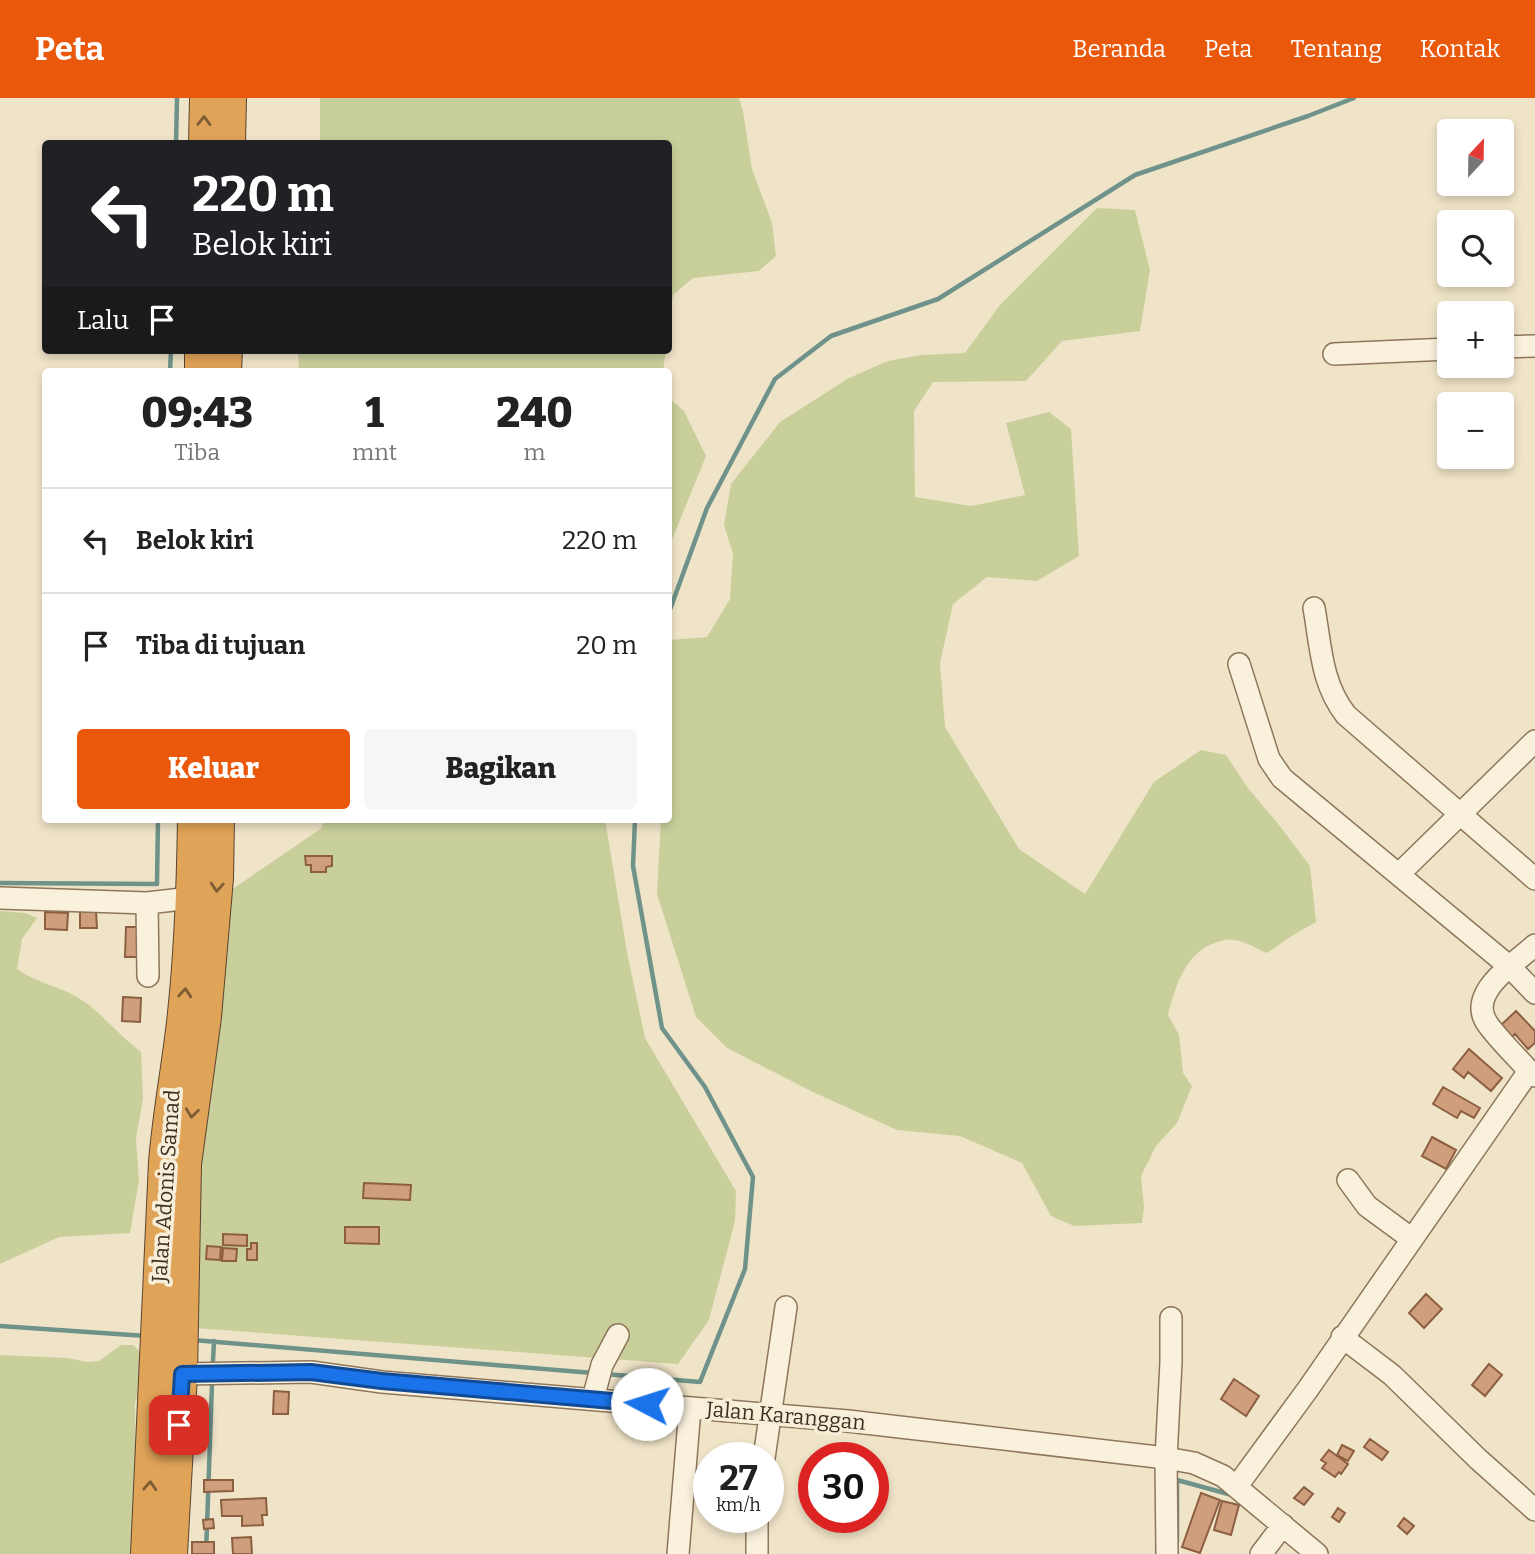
<!DOCTYPE html>
<html lang="id">
<head>
<meta charset="utf-8">
<style>
  body { margin:0; font-family:Bitter,serif; background:#f6f6f6; color:#222; height:100vh; display:flex; flex-direction:column; font-size:26px; white-space:nowrap }
  * { box-sizing:border-box; margin:0 }
  p { font-size:23px; color:#767676 }
  .icon { flex:none; width:38px; height:38px; fill:none; stroke:currentColor; stroke-width:2; stroke-linecap:round; stroke-linejoin:round }
  .map { position:relative; flex:1; overflow:hidden }
  .panel { position:absolute; left:42px; top:270px; width:630px; height:455px; display:flex; flex-direction:column; background:#fff; border-radius:7px; box-shadow:0 4px 10px #0003 }
  .panel>* { flex:none }
  .guide { position:absolute; left:42px; top:42px; width:630px; height:214px; border-radius:7px; box-shadow:0 4px 10px #0003; background:#202124; color:#fff; overflow:hidden }
  .needle { width:46px; rotate:22deg }
  .controls { position:absolute; left:1437px; top:21px; display:grid; gap:14px }
  .controls a { display:grid; place-items:center; width:77px; height:77px; border-radius:7px; background:#fff; box-shadow:0 4px 10px #0003; font-size:35px }
  .speed { position:absolute; left:693px; top:1344px; display:flex; gap:14px; font-size:35px; font-weight:700; text-align:center }
  .speed>* { display:grid; place-content:center; width:91px; height:91px; border-radius:50%; background:#fff; box-shadow:0 4px 10px #0003; line-height:1 }
  .speed small { font-size:18px; font-weight:400 }
  .speed .limit { border:10px solid #d22; background:#fff; color:#111 }
  .pin { position:absolute; display:grid; place-items:center; width:60px; height:60px; color:#fff; margin:-30px; border-radius:14px; box-shadow:0 4px 10px #0006 }
  .me { position:absolute; width:77px; margin:-38px; rotate:275deg; stroke-linejoin:round; filter:drop-shadow(0 0 5px #0008) }
  .turn { display:flex; align-items:center; gap:24px; height:147px; padding:0 35px; font-size:32px }
  .turn .icon { width:91px; height:91px; stroke-width:2.5 }
  .turn b { display:block; font-size:49px; line-height:60px }
  .then { display:flex; align-items:center; height:66px; padding:0 35px; background:#0003; gap:14px; font-size:26px }
  .eta { display:flex; justify-content:space-evenly; align-items:center; height:119px; text-align:center }
  .eta b { font-size:42px; font-weight:800; line-height:49px }
  .button { display:flex; gap:14px; margin-top:auto; padding:14px 35px }
  .button a { flex:1; height:80px; border-radius:7px; background:#ea580c; color:#fff; font-size:28px; font-weight:800; line-height:80px; text-align:center }
  .button a+a { background:#f6f6f6; color:#222 }
  ul { padding:0; list-style:none }
  li { display:flex; align-items:center; gap:21px; height:105px; padding:0 35px; border-top:2px solid #e0e0e0 }
  li div { flex:1 }
  li b { display:block; font-size:26px }
  li em { font-style:normal }
  header { display:flex; align-items:center; gap:42px; box-sizing:border-box; height:98px; padding:0 35px; background:#ea580c; color:#fff }
  header strong { font-size:33px }
  nav { display:flex; gap:38px; margin-inline-start:auto; font-size:24px }
  .map>svg:first-child { display:block }
</style>
</head>
<body>
<header>
<strong>Peta</strong>
<nav><a>Beranda</a><a>Peta</a><a>Tentang</a><a>Kontak</a></nav>
</header>
<div class="map">
<svg width="1535" height="1456" viewBox="0 0 1535 1456">
  <rect width="100%" height="100%" fill="#f0e4c8"/>
  <path fill="#c9cf9b" d="M 320,0 L 739,0 L 743,13 L 752,71 L 772,125 L 776,158 L 759,173 L 693,180 L 673,197 L 669,232 L 668,46 L 320,45 Z
    M 1097,110 L 1135,112 L 1150,172 L 1140,233 L 1062,243 L 1026,283 L 933,284 L 914,313 L 915,399 L 971,408 L 1025,397 L 1006,325 L 1049,314 L 1071,331 L 1079,458 L 1037,483 L 987,479 L 953,506 L 940,565 L 945,629 L 1019,751 L 1085,796 L 1154,684 L 1201,652 L 1226,657 L 1247,689 L 1279,727 L 1310,768 L 1316,824 L 1293,837 L 1267,855 C 1255,850 1238,839 1225,842 C 1187,849 1176,885 1168,917 L 1179,937 L 1183,975 L 1192,988 L 1177,1025 L 1156,1048 L 1141,1078 L 1144,1109 L 1142,1125 L 1074,1128 L 1051,1118 L 1022,1065 L 960,1038 L 897,1032 L 815,995 L 727,950 L 696,919 L 657,796 L 661,721 L 668,721 L 669,542 L 707,539 L 730,501 L 733,456 L 724,427 L 731,386 L 780,324 L 849,280 L 888,263 L 921,257 L 965,255 L 1000,207 Z
    M 298,252 L 666,252 L 663,273 L 299,273 Z
    M 669,300 L 684,313 L 706,358 L 669,449 Z
    M 323,721 L 605,721 L 627,854 L 645,940 L 736,1093 L 735,1123 L 709,1222 L 678,1266 L 195,1230 L 200,1026 L 225,796 L 322,730 Z
    M 0,813 L 25,815 L 37,820 L 22,841 L 17,871 C 38,886 65,889 86,905 C 106,920 121,939 141,954 L 143,1001 L 136,1040 L 139,1082 L 130,1135 L 59,1139 L 0,1166 Z
    M 121,1247 L 133,1247 L 149,1262 L 135,1305 L 136,1382 L 132,1456 L 0,1456 L 0,1257 L 68,1260 L 88,1264 L 99,1263 Z"/>
  <g fill="none" stroke-linecap="round" stroke-linejoin="round">
    <path stroke="#6f938a" stroke-width="4.5" d="M 176,46 L 177,0
      M 170,273 L 171,252
      M 668,517 L 707,410 L 775,281 L 831,238 L 938,201 L 1135,77 L 1308,18 L 1354,0
      M 0,785 L 157,786 L 158,721
      M 0,1228 L 146,1238
      M 193,1242 L 593,1275
      M 213,1263 L 214,1243
      M 605,1276 L 700,1284 L 745,1171 L 753,1079 L 705,989 L 662,930 L 633,768 L 635,721
      M 1177,1443 L 1177,1382 L 1232,1397
      M 206,1456 L 212,1286"/>
  </g>
  <path fill="#cf9f7d" stroke="#8d5f41" stroke-width="2" d="M 305,758 L 332,758 L 332,768 L 326,769 L 326,774 L 311,774 L 311,767 L 306,767 Z
    M 80,813 L 96,813 L 97,830 L 80,830 Z
    M 45,814 L 68,815 L 67,832 L 45,831 Z
    M 126,829 L 140,829 L 140,859 L 125,859 Z
    M 123,899 L 141,900 L 140,924 L 122,923 Z
    M 1516,913 L 1535,933 L 1535,945 L 1528,951 L 1515,936 L 1511,940 L 1500,928 Z
    M 1469,951 L 1502,980 L 1491,993 L 1468,974 L 1464,980 L 1453,971 Z
    M 1443,989 L 1480,1010 L 1474,1020 L 1461,1013 L 1457,1020 L 1433,1006 Z
    M 1432,1039 L 1456,1052 L 1446,1071 L 1422,1058 Z
    M 364,1085 L 411,1087 L 410,1102 L 363,1100 Z
    M 345,1129 L 379,1129 L 379,1146 L 345,1145 Z
    M 223,1136 L 247,1137 L 247,1148 L 223,1147 Z
    M 251,1145 L 257,1145 L 257,1162 L 247,1162 L 247,1151 L 251,1151 Z
    M 207,1148 L 221,1149 L 220,1162 L 206,1161 Z
    M 223,1150 L 237,1151 L 236,1163 L 222,1163 Z
    M 1426,1196 L 1442,1211 L 1424,1230 L 1409,1215 Z
    M 1489,1266 L 1502,1277 L 1485,1298 L 1472,1287 Z
    M 1234,1281 L 1259,1298 L 1246,1318 L 1221,1301 Z
    M 274,1293 L 289,1294 L 288,1316 L 273,1316 Z
    M 1370,1341 L 1388,1354 L 1382,1362 L 1364,1349 Z
    M 1342,1347 L 1354,1353 L 1348,1363 L 1337,1357 Z
    M 1329,1352 L 1348,1366 L 1341,1376 L 1339,1374 L 1335,1379 L 1322,1370 L 1326,1365 L 1321,1362 Z
    M 204,1382 L 233,1382 L 233,1393 L 204,1394 Z
    M 1304,1389 L 1313,1396 L 1304,1407 L 1294,1400 Z
    M 1201,1395 L 1220,1402 L 1200,1455 L 1182,1449 Z
    M 266,1400 L 267,1417 L 262,1417 L 263,1427 L 242,1428 L 242,1418 L 222,1418 L 221,1402 Z
    M 1222,1403 L 1239,1407 L 1231,1437 L 1214,1432 Z
    M 1338,1410 L 1345,1415 L 1339,1424 L 1332,1419 Z
    M 1404,1420 L 1414,1428 L 1407,1436 L 1398,1428 Z
    M 213,1421 L 214,1430 L 204,1431 L 203,1422 Z
    M 251,1439 L 252,1456 L 233,1456 L 232,1440 Z
    M 192,1444 L 214,1444 L 214,1456 L 192,1456 Z"/>
  <g fill="none" stroke-linecap="round" stroke-linejoin="round">
    <defs>
      <path id="minor" d="M 1502,249 L 1535,248
        M 1334,256 L 1449,251
        M 1314,510 C 1321,549 1321,585 1346,617 L 1535,781
        M 1239,566 L 1269,661 L 1282,680 L 1510,869 L 1535,895
        M 1399,776 L 1535,643
        M 0,800 L 147,805 L 191,800
        M 147,805 L 148,878
        M 1529,973 C 1516,958 1501,944 1489,928 C 1464,896 1514,866 1535,847
        M 1348,1082 L 1367,1108 L 1412,1141
        M 1342,1239 L 1392,1277 L 1478,1361 L 1535,1412
        M 182,1276 L 311,1274 L 382,1284 L 848,1323 L 1166,1360 L 1194,1365 L 1223,1378 L 1317,1456
        M 593,1301 L 602,1267 L 618,1237
        M 764,1360 L 786,1209
        M 1237,1388 L 1308,1291 L 1529,973 L 1535,978
        M 757,1419 L 757,1456
        M 678,1456 L 690,1310
        M 1167,1456 L 1166,1360 L 1171,1264 L 1171,1220
        M 1261,1456 L 1283,1427"/>
      <path id="highway" d="M 204,46 L 205,0
        M 230,46 L 231,0
        M 200,273 L 200,252
        M 226,273 L 227,252
        M 146,1456 L 164,1064 C 168,1014 178,965 183,915 C 190,850 192,786 193,721
        M 172,1456 L 182,1276 L 186,1066 L 206,919 L 218,780 L 219,721"/>
    </defs>
    <use href="#minor" stroke="#8d765c" stroke-width="24"/>
    <use href="#highway" stroke="#5b4430" stroke-width="32"/>
    <use href="#minor" stroke="#faf1dc" stroke-width="21"/>
    <use href="#highway" stroke="#e0a458" stroke-width="30"/>
  </g>
  <defs><path id="oneway-chevron" d="M-2-3.5L2.5 0L-2 3.5" fill="none" stroke-width="1.6" stroke-linecap="round" stroke-linejoin="round" transform="scale(1.75)"/></defs>
  <g stroke="#7e5d36">
    <use href="#oneway-chevron" transform="translate(204 23) rotate(-89)"/>
    <use href="#oneway-chevron" transform="translate(217 789) rotate(94)"/>
    <use href="#oneway-chevron" transform="translate(185 895) rotate(-86)"/>
    <use href="#oneway-chevron" transform="translate(192 1015) rotate(97)"/>
    <use href="#oneway-chevron" transform="translate(150 1388) rotate(-87)"/>
  </g>
  <g fill="none" stroke-linecap="round" stroke-linejoin="round">
    <defs>
      <path id="route" d="M 179,1327 L 182,1276 L 311,1274 L 382,1283 L 647,1306"/>
    </defs>
    <use href="#route" stroke="#114b97" stroke-width="18"/>
    <use href="#route" stroke="#1a73e8" stroke-width="12"/>
  </g>
  <g text-anchor="middle" dominant-baseline="central" stroke-width="7" stroke-linejoin="round" paint-order="stroke">
    <g font-size="21" fill="#3d2e20" stroke="#f7eed8">
      <text transform="translate(166 1088) rotate(-86)">Jalan Adonis Samad</text>
      <text transform="translate(786 1318) rotate(5)">Jalan Karanggan</text>
    </g>
  </g>
</svg>
<div class="controls">
<a><svg class="needle" viewBox="-14 -14 28 28"><path d="M0-13l5 13h-10z" fill="#e53935"/><path d="M0 13l5-13h-10z" fill="#767676"/></svg></a>
<a><svg class="icon" aria-label="search" viewBox="0 0 24 24"><circle cx="10" cy="10" r="6"/><path d="M15 15l6 6"/></svg></a>
<a>+</a>
<a>−</a>
</div>
<div class="speed"><div>27<small>km/h</small></div><div class="limit">30</div></div>
<div class="pin" style="left:179px;top:1327px;background:#d93025"><svg class="icon" aria-label="arrive" viewBox="0 0 24 24"><path d="M6 21V4h12l-3 4 3 4H6"/></svg></div>
<svg class="me" style="left:647px;top:1306px" viewBox="-20 -20 40 40"><circle r="19" fill="#fff"/><path d="M0-13L10 11 0 6-10 11z" fill="#1a73e8"/></svg>
<div class="guide">
<div class="turn"><svg class="icon" aria-label="left" viewBox="0 0 24 24"><path d="M17 20v-9H6M10 6l-5 5 5 5"/></svg><div><b>220 m</b>Belok kiri</div></div>
<div class="then">Lalu<svg class="icon" aria-label="arrive" viewBox="0 0 24 24"><path d="M6 21V4h12l-3 4 3 4H6"/></svg></div>
</div>
<section class="panel">
<div class="eta">
<div><b>09:43</b><p>Tiba</p></div>
<div><b>1</b><p>mnt</p></div>
<div><b>240</b><p>m</p></div>
</div>
<ul>
<li><svg class="icon" aria-label="left" viewBox="0 0 24 24"><path d="M17 20v-9H6M10 6l-5 5 5 5"/></svg><div><b>Belok kiri</b></div><em>220 m</em></li>
<li><svg class="icon" aria-label="arrive" viewBox="0 0 24 24"><path d="M6 21V4h12l-3 4 3 4H6"/></svg><div><b>Tiba di tujuan</b></div><em>20 m</em></li>
</ul>
<div class="button"><a>Keluar</a><a>Bagikan</a></div>
</section>
</div>
</body>
</html>
